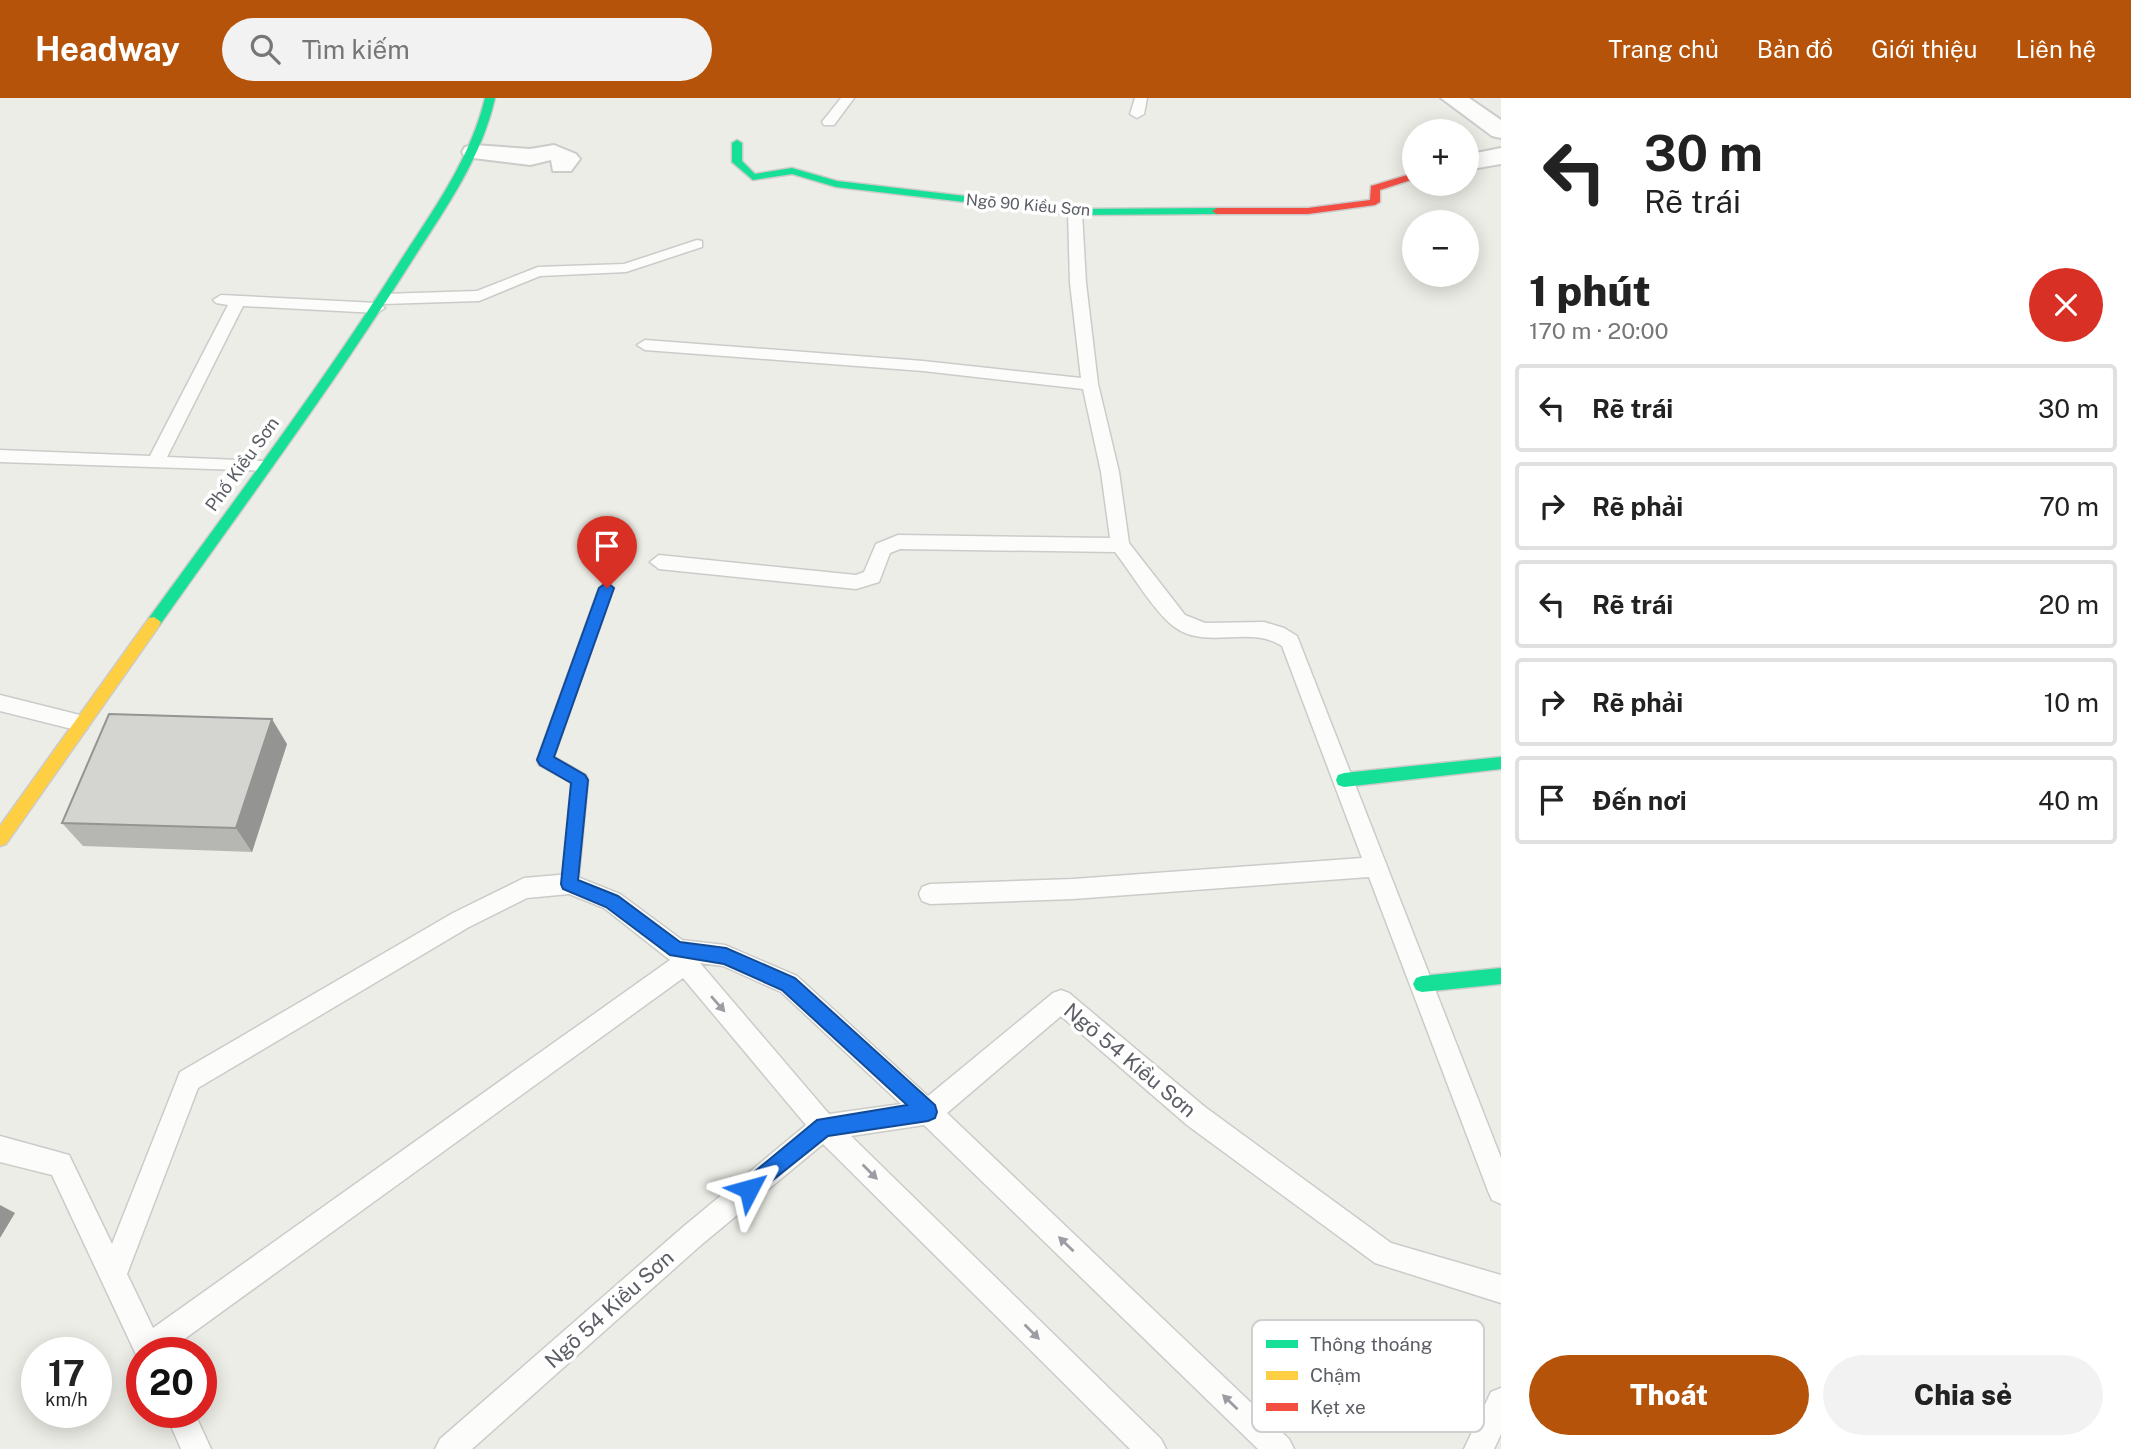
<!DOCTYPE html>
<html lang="vi">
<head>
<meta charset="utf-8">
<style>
  body { margin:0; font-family:"Public Sans",sans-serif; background:#f2f2f2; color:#222; height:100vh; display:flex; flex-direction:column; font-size:26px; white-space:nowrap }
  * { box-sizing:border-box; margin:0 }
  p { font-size:23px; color:#767676 }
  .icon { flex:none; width:38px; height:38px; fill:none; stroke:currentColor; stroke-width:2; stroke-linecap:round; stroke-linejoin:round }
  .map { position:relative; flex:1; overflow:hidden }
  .side { display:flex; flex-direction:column; background:#fff; width:630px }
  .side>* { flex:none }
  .top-card { background:#fff; color:#222; overflow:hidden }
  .buttons { position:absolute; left:1402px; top:21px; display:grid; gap:14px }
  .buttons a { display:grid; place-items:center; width:77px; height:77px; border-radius:50%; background:#fff; box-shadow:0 4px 18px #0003; font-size:35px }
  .speed { position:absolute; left:21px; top:1239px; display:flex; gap:14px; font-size:35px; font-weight:700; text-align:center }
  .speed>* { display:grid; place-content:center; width:91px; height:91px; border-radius:50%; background:#fff; box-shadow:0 4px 18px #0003; line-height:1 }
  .speed small { font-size:18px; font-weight:400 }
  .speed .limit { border:10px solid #d22; background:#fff; color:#111 }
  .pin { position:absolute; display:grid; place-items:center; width:60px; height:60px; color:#fff; margin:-72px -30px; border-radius:50% 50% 50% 0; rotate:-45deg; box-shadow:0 0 7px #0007 }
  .pin .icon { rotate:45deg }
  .me { position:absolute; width:77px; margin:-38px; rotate:51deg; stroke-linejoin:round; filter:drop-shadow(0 0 5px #0008) }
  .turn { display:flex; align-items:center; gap:24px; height:147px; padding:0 28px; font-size:32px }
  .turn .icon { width:91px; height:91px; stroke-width:2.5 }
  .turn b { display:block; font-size:49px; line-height:60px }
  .round { display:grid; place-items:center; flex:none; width:74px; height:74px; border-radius:37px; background:#f2f2f2 }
  .head { display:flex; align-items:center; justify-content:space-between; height:119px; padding:0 28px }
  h1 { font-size:42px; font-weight:800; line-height:52px }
  .button { display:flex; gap:14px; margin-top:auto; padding:14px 28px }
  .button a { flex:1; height:80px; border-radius:42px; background:#b45309; color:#fff; font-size:28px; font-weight:800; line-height:80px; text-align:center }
  .button a+a { background:#f2f2f2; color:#222 }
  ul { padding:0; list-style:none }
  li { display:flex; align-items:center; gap:21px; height:88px; margin:0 14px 10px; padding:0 14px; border:4px solid #e0e0e0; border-radius:7px }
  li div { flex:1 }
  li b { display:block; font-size:26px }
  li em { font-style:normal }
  header { display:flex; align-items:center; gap:42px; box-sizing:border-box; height:98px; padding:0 35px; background:#b45309; color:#fff }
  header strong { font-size:33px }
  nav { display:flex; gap:38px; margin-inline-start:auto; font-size:24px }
  .search { width:490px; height:63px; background:#f2f2f2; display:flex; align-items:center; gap:18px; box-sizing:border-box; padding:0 24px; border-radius:38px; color:#767676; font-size:26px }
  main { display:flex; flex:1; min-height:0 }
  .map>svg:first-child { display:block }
</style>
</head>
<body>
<header>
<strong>Headway</strong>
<div class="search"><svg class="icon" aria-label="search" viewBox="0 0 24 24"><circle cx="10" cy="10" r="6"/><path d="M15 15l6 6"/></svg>Tìm kiếm</div>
<nav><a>Trang chủ</a><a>Bản đồ</a><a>Giới thiệu</a><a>Liên hệ</a></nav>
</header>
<main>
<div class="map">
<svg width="1501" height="1351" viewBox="0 0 1501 1351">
  <rect width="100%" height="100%" fill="#edede7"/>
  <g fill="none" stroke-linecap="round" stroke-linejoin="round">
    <defs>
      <path id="lane" d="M 841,0 L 854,0 L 834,27 L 824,27 L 822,24 Z
        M 1135,0 L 1147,0 L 1144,16 L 1137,20 L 1130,16 Z
        M 1075,110 L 1082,114 L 1086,185 L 1098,286 L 1119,374 L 1129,445 L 1185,517 L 1205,525 L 1264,524 L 1284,530 L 1297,538 L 1501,1060 L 1501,1106 L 1492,1102 L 1488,1093 L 1369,779 L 1073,801 L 930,806 L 922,803 L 919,796 L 922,789 L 930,786 L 1073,781 L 1362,760 L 1282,548 C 1249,526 1204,554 1172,527 C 1154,513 1130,473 1115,454 L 900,451 L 890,455 L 879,484 L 856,491 L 659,471 L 650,464 L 659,457 L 856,477 L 864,474 L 876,446 L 898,437 L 1110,440 L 1101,374 L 1083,291 L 923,273 L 645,252 L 637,247 L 645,242 L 923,263 L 1081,280 L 1070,185 L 1068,114 Z
        M 697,142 L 702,143 L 702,149 L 626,174 L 540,178 L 479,203 L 383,206 L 375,201 L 383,196 L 477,193 L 538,169 L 624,166 Z
        M 221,197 L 377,205 L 385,210 L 377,215 L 243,208 L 167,359 L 263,363 L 272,369 L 269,373 L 0,364 L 0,352 L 150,358 L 228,207 L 216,205 L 213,202 Z
        M 0,597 L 80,617 L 87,619 L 90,625 L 87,631 L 80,633 L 0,613 Z
        M 570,776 L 620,796 L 682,842 L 725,847 L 797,878 L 928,998 L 1053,895 L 1061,892 L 1069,895 L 1205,1009 L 1391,1145 L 1501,1177 L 1501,1205 L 1375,1165 L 1187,1027 L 1061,918 L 947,1015 L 1289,1341 L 1294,1351 L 1258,1351 L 924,1027 L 851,1038 L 1161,1341 L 1166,1351 L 1130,1351 L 823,1046 L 701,1147 L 472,1351 L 435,1351 L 440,1341 L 683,1129 L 806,1027 L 683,880 L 165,1255 L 142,1255 L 140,1265 L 52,1077 L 0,1064 L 0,1038 L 69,1057 L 112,1146 L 180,974 L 453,815 L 524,780 ZM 569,796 L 604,810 L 670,862 L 153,1230 L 127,1176 L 198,990 L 469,829 L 527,800 ZM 700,865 L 723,868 L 781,894 L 901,1006 L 829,1016 Z
        M 1501,1290 L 1501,1336 L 1494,1351 L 1464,1351 L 1491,1294 Z
        M 165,1314 L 194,1314 L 211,1351 L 181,1351 Z"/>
      <path id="street" d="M 1441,0 L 1469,0 L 1501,22 L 1501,40 L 1492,38 Z
        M 474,47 L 530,51 L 554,47 L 576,56 L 580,61 L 571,73 L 553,73 L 551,62 L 530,67 L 465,59 L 462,54 L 465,49 Z
        M 1501,50 L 1501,66 L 1466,72 L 1466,57 Z"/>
      <path id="fast" d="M 485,0 L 495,0 C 481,63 442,115 408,169 C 330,292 243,409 159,528 L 149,528 L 147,524 L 149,520 C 233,404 320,289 397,168 C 431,115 470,63 485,0 Z
        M 737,42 L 742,45 L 742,63 L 755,76 L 792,70 L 837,83 L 1075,111 L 1217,110 L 1222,113 L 1217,116 L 1075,117 L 836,89 L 792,76 L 753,82 L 732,64 L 732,45 Z
        M 1501,659 L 1501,671 L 1344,689 L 1338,687 L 1336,682 L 1338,677 L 1344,675 Z
        M 1501,870 L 1501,886 L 1422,894 L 1416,892 L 1413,886 L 1416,880 L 1422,878 Z"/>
      <path id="slow" d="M 606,485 L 613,490 L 554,659 L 586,677 L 588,682 L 578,786 L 576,791 L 570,793 L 564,791 L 562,786 L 572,685 L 539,667 L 537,662 L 599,490 Z
        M 154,519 L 161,524 L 159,528 L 6,746 L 0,748 L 0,728 L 149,520 Z"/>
      <path id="jam" d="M 1414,75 L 1414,81 L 1380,92 L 1380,104 L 1375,107 L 1308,116 L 1217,116 L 1212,113 L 1217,110 L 1308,110 L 1370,102 L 1371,88 Z"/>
    </defs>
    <use href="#lane" stroke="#cbcbca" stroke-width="3"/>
    <use href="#street" stroke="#cbcbca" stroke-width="4"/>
    <use href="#fast" stroke="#cbcbcb" stroke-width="3"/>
    <use href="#slow" stroke="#cbcbcb" stroke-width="3"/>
    <use href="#jam" stroke="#cbcbcb" stroke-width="3"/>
    <use href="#lane" fill="#fcfcfb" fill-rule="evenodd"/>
    <use href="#street" fill="#fcfcfb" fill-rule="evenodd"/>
    <use href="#fast" fill="#16e098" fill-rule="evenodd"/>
    <use href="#slow" fill="#ffcf43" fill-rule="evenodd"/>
    <use href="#jam" fill="#f24e42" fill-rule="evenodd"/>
  </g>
  <path fill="#b6b6b3" d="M 287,646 L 252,754 L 83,748 L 62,725 Z"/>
  <path fill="#949492" d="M 272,621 L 287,646 L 252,754 L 236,730 Z
    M 0,1107 L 15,1115 L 0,1140 Z"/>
  <path fill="#d4d4d0" stroke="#949492" stroke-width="2" d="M 109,616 L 272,621 L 236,730 L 62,725 Z"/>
  <defs><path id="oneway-solid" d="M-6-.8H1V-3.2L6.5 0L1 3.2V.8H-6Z" transform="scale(1.75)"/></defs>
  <g fill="#9c9da2">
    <use href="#oneway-solid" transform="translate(718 906) rotate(49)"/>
    <use href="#oneway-solid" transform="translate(870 1074) rotate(45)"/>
    <use href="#oneway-solid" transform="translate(1066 1146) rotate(-136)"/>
    <use href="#oneway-solid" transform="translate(1032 1234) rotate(45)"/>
    <use href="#oneway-solid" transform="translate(1230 1304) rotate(-136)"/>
  </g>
  <path fill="#1a73e8" stroke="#114b97" stroke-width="2" d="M 607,484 L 614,490 L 554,659 L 585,677 L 588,682 L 578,782 L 618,798 L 680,844 L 726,850 L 795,880 L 935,1007 L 937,1014 L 935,1020 L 928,1023 L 828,1038 L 749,1101 L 742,1098 L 739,1091 L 742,1084 L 817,1022 L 907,1007 L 782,892 L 724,866 L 670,857 L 606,809 L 563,791 L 561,786 L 571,685 L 540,667 L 537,662 L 599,490 Z"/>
  <g text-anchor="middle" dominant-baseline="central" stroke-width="7" stroke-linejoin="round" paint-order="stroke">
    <g font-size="16" fill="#5c5e66" stroke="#fff">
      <text transform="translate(1028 107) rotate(5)">Ngõ 90 Kiều Sơn</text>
    </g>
    <g font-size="18" fill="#5c5e66" stroke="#fff">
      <text transform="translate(242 366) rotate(-54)">Phố Kiều Sơn</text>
    </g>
    <g font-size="21" fill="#5c5e66" stroke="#fff">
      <text transform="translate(1130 962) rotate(40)">Ngõ 54 Kiều Sơn</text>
      <text transform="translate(609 1211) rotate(-42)">Ngõ 54 Kiều Sơn</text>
    </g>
  </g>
  <rect x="1252" y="1222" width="232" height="112" rx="10" fill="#fff" stroke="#cecfd1" stroke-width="2"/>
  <rect x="1266" y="1242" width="32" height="8" fill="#16e098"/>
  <rect x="1266" y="1273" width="32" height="9" fill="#ffcf43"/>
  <rect x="1266" y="1305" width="32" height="8" fill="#f24e42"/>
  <g font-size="19" fill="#5c5e66">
    <text x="1310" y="1253">Thông thoáng</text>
    <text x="1310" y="1284">Chậm</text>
    <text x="1310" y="1316">Kẹt xe</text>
  </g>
</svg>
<div class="buttons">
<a>+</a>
<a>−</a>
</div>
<div class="speed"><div>17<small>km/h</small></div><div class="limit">20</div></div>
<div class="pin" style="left:607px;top:490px;background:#d93025"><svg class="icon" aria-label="arrive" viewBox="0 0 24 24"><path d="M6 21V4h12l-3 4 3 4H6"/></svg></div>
<svg class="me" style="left:749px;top:1091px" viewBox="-20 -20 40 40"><path d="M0-17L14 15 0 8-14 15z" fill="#1a73e8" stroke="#fff" stroke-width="4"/></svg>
</div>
<section class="side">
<div class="top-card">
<div class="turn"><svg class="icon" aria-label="left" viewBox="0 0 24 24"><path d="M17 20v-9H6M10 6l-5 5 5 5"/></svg><div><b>30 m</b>Rẽ trái</div></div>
</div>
<div class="head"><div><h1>1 phút</h1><p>170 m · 20:00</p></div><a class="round" style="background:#d93025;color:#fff"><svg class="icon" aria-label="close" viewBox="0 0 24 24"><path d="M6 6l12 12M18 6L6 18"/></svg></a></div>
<ul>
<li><svg class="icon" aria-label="left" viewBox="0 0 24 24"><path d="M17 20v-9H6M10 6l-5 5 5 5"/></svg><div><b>Rẽ trái</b></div><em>30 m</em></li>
<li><svg class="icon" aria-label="right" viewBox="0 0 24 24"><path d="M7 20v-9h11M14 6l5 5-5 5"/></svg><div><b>Rẽ phải</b></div><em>70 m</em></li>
<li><svg class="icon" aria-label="left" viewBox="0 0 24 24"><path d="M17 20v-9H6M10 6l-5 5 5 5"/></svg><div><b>Rẽ trái</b></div><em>20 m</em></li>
<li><svg class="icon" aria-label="right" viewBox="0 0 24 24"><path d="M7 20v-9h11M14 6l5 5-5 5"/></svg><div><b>Rẽ phải</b></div><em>10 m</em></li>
<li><svg class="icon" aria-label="arrive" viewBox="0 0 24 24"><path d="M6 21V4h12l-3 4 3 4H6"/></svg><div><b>Đến nơi</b></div><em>40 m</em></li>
</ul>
<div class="button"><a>Thoát</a><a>Chia sẻ</a></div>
</section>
</main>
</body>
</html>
